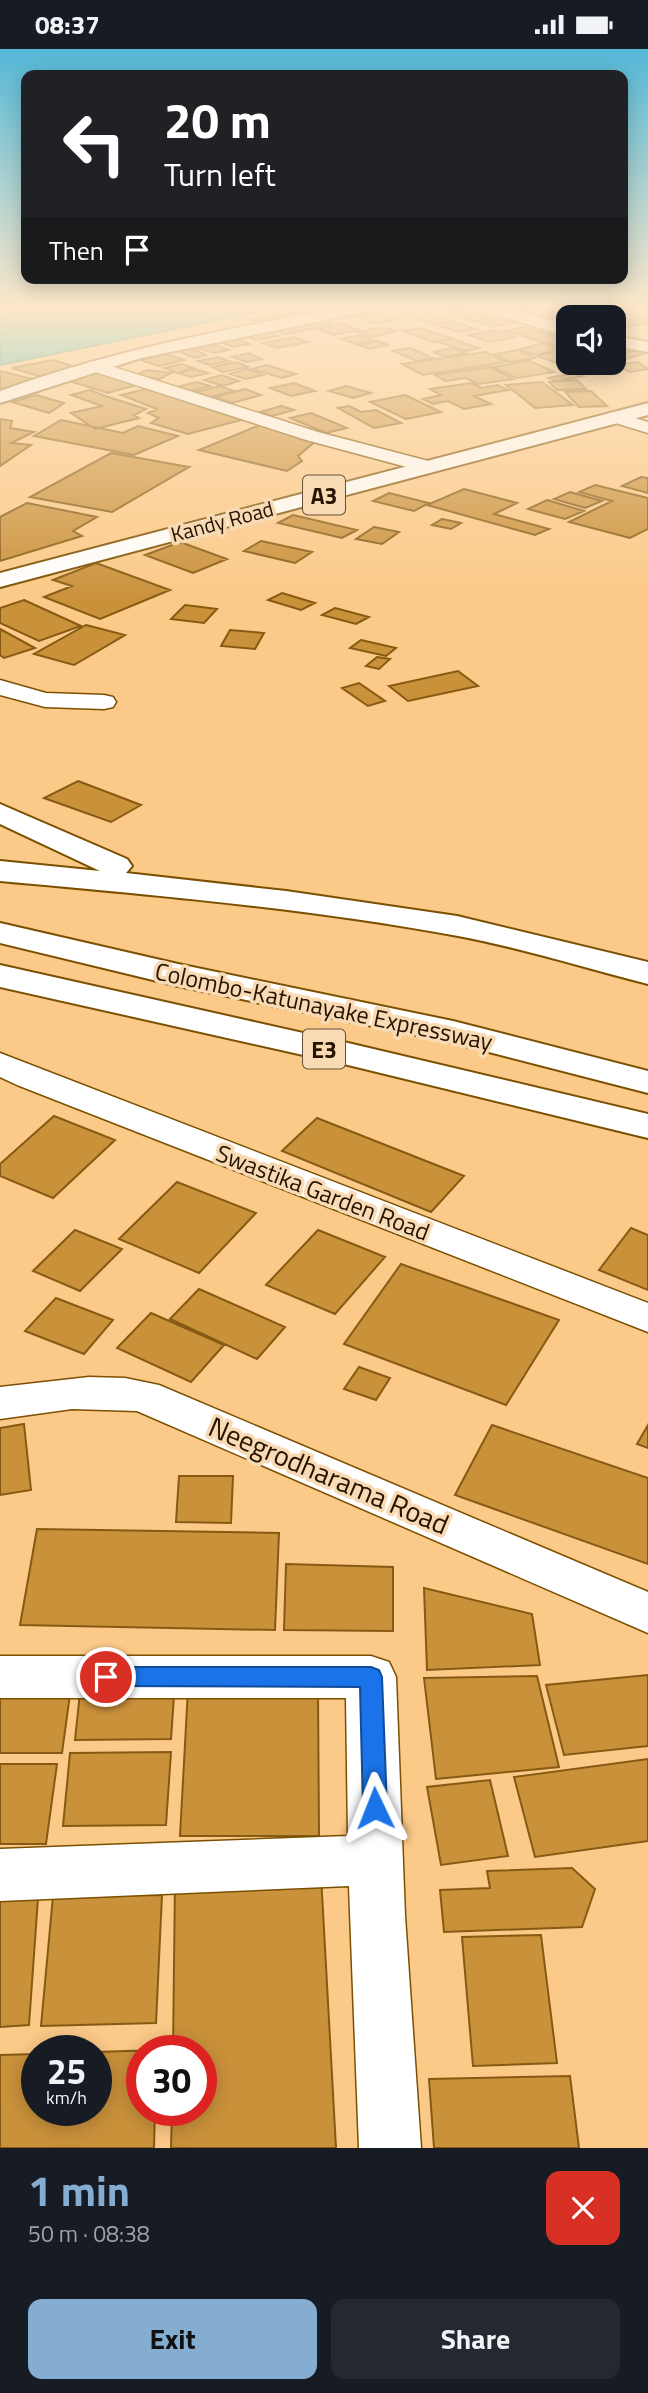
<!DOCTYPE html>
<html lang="en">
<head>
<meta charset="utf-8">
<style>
  body { margin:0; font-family:"Titillium Web",sans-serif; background:#242831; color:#f1f3f6; height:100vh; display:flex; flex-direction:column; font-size:26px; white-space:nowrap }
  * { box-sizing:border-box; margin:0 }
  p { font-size:23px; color:#9ea1a6 }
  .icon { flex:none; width:38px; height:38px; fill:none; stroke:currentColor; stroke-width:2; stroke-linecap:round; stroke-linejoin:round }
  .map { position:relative; height:2099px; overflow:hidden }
  .drawer { display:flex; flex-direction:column; background:#171b24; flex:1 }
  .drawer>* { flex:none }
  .top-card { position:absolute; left:21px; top:21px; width:607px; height:214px; border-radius:14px; box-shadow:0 4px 18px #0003; background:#202124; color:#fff; overflow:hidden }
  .buttons { position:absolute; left:556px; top:256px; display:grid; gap:14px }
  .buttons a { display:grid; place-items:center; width:70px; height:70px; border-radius:14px; background:#171b24; box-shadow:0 4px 18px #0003; font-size:35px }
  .speed { position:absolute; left:21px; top:1986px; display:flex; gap:14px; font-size:35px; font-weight:700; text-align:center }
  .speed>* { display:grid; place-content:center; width:91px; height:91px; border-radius:50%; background:#171b24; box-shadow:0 4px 18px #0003; line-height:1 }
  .speed small { font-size:18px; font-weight:400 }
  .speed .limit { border:10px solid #d22; background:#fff; color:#111 }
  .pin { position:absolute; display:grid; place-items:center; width:60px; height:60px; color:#fff; margin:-30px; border:4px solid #fff; border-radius:50%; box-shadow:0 2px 7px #0007 }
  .me { position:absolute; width:77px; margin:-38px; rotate:358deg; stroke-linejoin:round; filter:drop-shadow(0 0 5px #0008) }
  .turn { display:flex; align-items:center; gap:24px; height:147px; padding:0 28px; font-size:32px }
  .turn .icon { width:91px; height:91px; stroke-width:2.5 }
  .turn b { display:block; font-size:49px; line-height:60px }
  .then { display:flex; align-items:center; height:66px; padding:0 28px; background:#0003; gap:14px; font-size:26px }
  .round { display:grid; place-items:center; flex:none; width:74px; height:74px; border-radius:14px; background:#242831 }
  .headline { display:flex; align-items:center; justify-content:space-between; height:119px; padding:0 28px }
  h1 { font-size:42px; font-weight:700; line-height:52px; color:#85acd1 }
  .cta { display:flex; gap:14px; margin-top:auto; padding:14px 28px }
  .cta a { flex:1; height:80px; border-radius:14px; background:#85acd1; color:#111; font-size:28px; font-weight:700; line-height:80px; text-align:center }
  .cta a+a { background:#242831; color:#f1f3f6 }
  .status { display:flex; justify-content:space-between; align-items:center; height:49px; padding:0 35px; background:#171b24; direction:ltr }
  .status svg { height:19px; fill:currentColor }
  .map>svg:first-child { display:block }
</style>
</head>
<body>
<div class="status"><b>08:37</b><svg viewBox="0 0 49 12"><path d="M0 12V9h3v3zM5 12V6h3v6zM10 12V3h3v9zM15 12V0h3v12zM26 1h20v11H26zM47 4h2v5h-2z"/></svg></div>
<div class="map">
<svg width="648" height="2099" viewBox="0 0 648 2099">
  <rect width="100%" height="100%" fill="#fbc988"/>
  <path fill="#14bfbd" stroke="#198c84" stroke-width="2" d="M 0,256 L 291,256 L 0,316 Z"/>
  <path fill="#ca913b" stroke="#865a12" stroke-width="2" d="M 379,256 L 399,256 L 410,260 L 396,263 Z
    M 430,256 L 462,256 L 468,258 L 449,262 Z
    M 508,256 L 553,256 L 520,262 L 505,257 Z
    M 563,256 L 588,264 L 560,270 L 535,262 Z
    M 473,259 L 482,262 L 459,267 L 450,264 Z
    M 370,261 L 396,271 L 374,275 L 348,264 Z
    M 298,262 L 309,266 L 261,275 L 251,271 Z
    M 421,262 L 453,272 L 436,276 L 404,266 Z
    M 488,264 L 499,267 L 473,273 L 463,270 Z
    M 633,264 L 648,269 L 648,274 L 614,280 L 614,268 Z
    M 506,269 L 517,272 L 492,278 L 481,274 Z
    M 322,271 L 335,275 L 286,285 L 273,281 Z
    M 458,274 L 476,280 L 460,283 L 442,278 Z
    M 342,275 L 359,281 L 334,286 L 318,280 Z
    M 382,278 L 396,282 L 373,288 L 358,283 Z
    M 524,278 L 569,291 L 569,292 L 552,296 L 506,282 Z
    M 420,279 L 451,289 L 433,293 L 403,282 Z
    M 495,281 L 515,288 L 488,293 L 468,286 Z
    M 266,282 L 278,287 L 256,291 L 243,286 Z
    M 360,286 L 375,292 L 356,295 L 341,290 Z
    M 294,288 L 308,293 L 277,299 L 263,294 Z
    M 237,290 L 249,295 L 233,298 L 221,293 Z
    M 452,290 L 479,299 L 466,302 L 438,293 Z
    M 378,292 L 388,296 L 369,300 L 359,296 Z
    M 543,294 L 562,300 L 537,306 L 518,301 Z
    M 212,295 L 229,301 L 214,304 L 197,299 Z
    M 187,298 L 207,306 L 195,309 L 175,301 Z
    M 410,299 L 433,309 L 417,312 L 393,302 Z
    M 452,299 L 465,304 L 446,308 L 433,303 Z
    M 569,300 L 569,311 L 557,314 L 537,307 Z
    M 519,301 L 535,309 L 511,313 L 495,305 Z
    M 636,301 L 647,304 L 614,313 L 614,307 Z
    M 485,303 L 507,313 L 423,326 L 402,315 Z
    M 249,304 L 262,310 L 246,313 L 232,308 Z
    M 166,305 L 184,311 L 159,317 L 140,311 Z
    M 218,308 L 229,312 L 209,316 L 198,312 Z
    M 53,311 L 78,319 L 45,329 L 12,319 Z
    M 530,312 L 554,323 L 517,329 L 493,318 Z
    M 236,313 L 248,318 L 223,323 L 212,318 Z
    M 591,313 L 613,313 L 588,320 L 577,317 Z
    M 638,313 L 648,320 L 630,323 L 616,316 Z
    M 181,315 L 194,319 L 177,324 L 164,319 Z
    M 266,316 L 296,325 L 282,329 L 252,320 Z
    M 490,318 L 513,330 L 478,335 L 466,329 L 445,332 L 435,326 Z
    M 195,320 L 208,324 L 191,328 L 178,324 Z
    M 247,320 L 263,326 L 246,330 L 230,325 Z
    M 147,321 L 171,324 L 160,330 L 134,327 Z
    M 0,322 L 32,330 L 0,342 Z
    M 98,322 L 140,335 L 108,344 L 66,331 Z
    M 576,324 L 583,327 L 555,332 L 548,329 Z
    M 221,326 L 239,332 L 223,337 L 204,331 Z
    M 577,331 L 586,340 L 557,341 L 549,333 Z
    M 197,333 L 210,337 L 190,342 L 177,338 Z
    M 542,333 L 573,356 L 535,359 L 506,336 Z
    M 294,334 L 315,342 L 291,347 L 270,339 Z
    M 471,334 L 482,339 L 498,336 L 508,341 L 474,347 L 491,355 L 464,360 L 448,352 L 433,355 L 423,350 L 441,346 L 430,340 Z
    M 220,337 L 234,342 L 210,348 L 196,343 Z
    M 346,337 L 371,344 L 353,349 L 329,342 Z
    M 155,338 L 249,369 L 188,385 L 151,374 L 159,369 L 148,364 L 157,360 L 121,346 Z
    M 245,340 L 261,346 L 232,354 L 215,348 Z
    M 90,341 L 105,347 L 146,360 L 134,366 L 139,369 L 95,380 L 71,364 L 102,357 L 71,346 Z
    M 591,342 L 607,357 L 579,358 L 565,343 Z
    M 36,346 L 64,354 L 49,364 L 12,353 Z
    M 405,346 L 441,363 L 406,370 L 370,353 Z
    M 281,357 L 294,361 L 272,367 L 260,363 Z
    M 349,357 L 361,363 L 376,361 L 401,374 L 374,379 L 338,359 Z
    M 311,364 L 347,379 L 326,384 L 290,369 Z
    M 0,370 L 12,372 L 10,379 L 34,383 L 11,394 L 31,396 L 0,417 Z
    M 61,371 L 123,384 L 138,377 L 178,387 L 134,406 L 34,387 Z
    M 260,376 L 317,391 L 298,407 L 302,412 L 287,422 L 199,401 Z
    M 111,404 L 189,418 L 112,463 L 30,448 Z
    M 641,428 L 648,429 L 648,444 L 622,437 Z
    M 595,436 L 648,449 L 648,480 L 630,489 L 569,473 L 612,452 L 579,443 Z
    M 464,440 L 517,454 L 494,465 L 549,480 L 535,486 L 427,456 Z
    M 570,443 L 602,452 L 585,459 L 554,450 Z
    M 389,444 L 429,454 L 414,462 L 373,452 Z
    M 547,451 L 584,462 L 565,470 L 528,460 Z
    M 27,454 L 97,468 L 73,482 L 82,487 L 0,512 L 0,468 Z
    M 293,466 L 357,481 L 342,489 L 278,474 Z
    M 442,470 L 461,474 L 451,480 L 432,476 Z
    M 374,478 L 399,483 L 382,495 L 356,490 Z
    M 261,492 L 312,503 L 295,514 L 244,502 Z
    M 180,493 L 227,510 L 193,524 L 145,506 Z
    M 96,514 L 170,541 L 100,570 L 44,548 L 72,537 L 53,531 Z
    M 282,544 L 315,554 L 301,561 L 268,551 Z
    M 24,551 L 81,577 L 39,592 L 0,574 L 0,559 Z
    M 185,556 L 217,560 L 204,574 L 171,570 Z
    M 335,559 L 369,568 L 356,575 L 322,566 Z
    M 86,576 L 125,586 L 74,616 L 34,605 Z
    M 0,580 L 35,599 L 4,609 L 0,606 Z
    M 230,581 L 264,584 L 255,600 L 221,597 Z
    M 361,591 L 396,599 L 386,607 L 350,599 Z
    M 377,608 L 390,610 L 379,620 L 366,617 Z
    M 458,622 L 478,637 L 408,652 L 389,637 Z
    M 359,634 L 385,652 L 368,657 L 342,639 Z
    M 78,732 L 141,756 L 111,773 L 44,749 Z
    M 54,1067 L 115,1091 L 53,1149 L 0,1127 L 0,1115 Z
    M 317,1069 L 464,1127 L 431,1163 L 282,1102 Z
    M 177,1133 L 256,1164 L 199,1224 L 119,1190 Z
    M 631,1179 L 648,1186 L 648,1241 L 599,1221 Z
    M 75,1181 L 122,1200 L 80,1242 L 33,1222 Z
    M 318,1181 L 385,1208 L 335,1265 L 266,1236 Z
    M 401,1215 L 559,1271 L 506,1356 L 344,1295 Z
    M 199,1240 L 285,1278 L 257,1310 L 170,1270 Z
    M 56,1249 L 113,1271 L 84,1305 L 25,1282 Z
    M 151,1264 L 224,1296 L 191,1333 L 117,1299 Z
    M 359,1318 L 390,1329 L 376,1351 L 344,1340 Z
    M 24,1375 L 31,1441 L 0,1446 L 0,1379 Z
    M 492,1376 L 648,1429 L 648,1515 L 455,1446 Z
    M 648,1376 L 648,1399 L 637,1395 Z
    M 179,1427 L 233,1427 L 231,1474 L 176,1473 Z
    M 37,1480 L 279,1484 L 275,1581 L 20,1576 Z
    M 286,1515 L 393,1518 L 393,1582 L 284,1581 Z
    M 424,1539 L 532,1565 L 540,1616 L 427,1621 Z
    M 648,1626 L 648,1697 L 564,1706 L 546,1636 Z
    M 537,1627 L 559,1718 L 436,1730 L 424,1629 Z
    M 175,1633 L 171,1690 L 75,1691 L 81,1634 Z
    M 0,1638 L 71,1638 L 62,1704 L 0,1704 Z
    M 188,1640 L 318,1644 L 319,1787 L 180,1787 Z
    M 171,1703 L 166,1776 L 63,1777 L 70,1704 Z
    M 648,1710 L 648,1792 L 535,1808 L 514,1728 Z
    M 0,1715 L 57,1715 L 46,1795 L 0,1795 Z
    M 490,1731 L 508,1807 L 441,1816 L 427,1738 Z
    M 572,1819 L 595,1840 L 582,1878 L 444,1883 L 440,1841 L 490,1839 L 487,1822 Z
    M 321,1826 L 336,2099 L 171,2099 L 172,2062 L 201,2062 L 201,2002 L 173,2002 L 175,1832 Z
    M 162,1846 L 156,1974 L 41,1977 L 53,1847 Z
    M 38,1849 L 29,1976 L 0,1978 L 0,1851 Z
    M 541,1886 L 557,2014 L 473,2017 L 462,1888 Z
    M 157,2001 L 142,2002 L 142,2062 L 155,2062 L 154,2099 L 0,2099 L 0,2006 L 37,2005 L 37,2062 L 96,2062 L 96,2003 Z
    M 570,2027 L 579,2099 L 434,2099 L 429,2030 Z"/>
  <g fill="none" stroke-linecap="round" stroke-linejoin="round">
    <defs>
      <path id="minor" d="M 95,312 L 318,383 L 436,414 L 439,418 L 429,424 L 306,391 L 89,321 L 87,317 L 89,313 Z
        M 615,363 L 648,373 L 648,384 L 609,372 L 606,368 L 609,364 Z
        M 0,631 L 46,644 L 104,646 L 113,648 L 116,653 L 113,658 L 104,660 L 45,658 L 0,646 Z
        M 0,1004 L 648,1254 L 648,1283 L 17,1036 L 0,1028 Z
        M 89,1328 L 125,1329 L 159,1336 L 648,1543 L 648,1584 L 137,1362 L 72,1360 L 0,1370 L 0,1338 Z
        M 0,1607 L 371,1607 L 389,1613 L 396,1628 L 405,1867 L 421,2099 L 359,2099 L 349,1837 L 0,1852 L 0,1800 L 348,1787 L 346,1649 L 0,1649 Z"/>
      <path id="major" d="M 350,256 L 383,256 L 375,261 L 141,309 L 0,354 L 0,342 C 114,300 232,280 350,256 Z
        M 473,256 L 499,256 L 569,277 L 569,288 L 475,259 Z
        M 614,287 L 648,293 L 648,303 L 614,297 Z"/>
      <path id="highway" d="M 648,354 L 648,366 L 0,538 L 0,524 Z
        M 0,755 L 127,810 L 132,817 L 126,824 L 286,842 L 457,867 L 648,913 L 648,935 C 585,919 522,899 458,887 C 307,859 153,846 0,832 L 0,812 L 100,822 L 0,775 Z
        M 0,874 L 178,915 L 453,972 L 648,1022 L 648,1044 L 450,993 L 178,937 L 0,894 Z
        M 0,916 L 348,994 L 648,1065 L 648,1089 L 348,1016 L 0,938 Z"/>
    </defs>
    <use href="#minor" stroke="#7b5000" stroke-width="3"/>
    <use href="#major" stroke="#7b5000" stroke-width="4"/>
    <use href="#highway" stroke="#7b5000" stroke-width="4"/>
    <use href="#minor" fill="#fff" fill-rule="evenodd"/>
    <use href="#major" fill="#fff" fill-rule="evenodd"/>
    <use href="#highway" fill="#fff" fill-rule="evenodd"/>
  </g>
  <linearGradient id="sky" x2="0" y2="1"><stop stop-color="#53b8d7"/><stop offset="0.47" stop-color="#fde7c9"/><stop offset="1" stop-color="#fde7c9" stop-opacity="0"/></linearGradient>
  <rect width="648" height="550" fill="url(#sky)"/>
  <path fill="#1a73e8" stroke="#114b97" stroke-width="2" d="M 106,1618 L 371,1618 L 379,1621 L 382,1628 L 387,1759 L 383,1766 L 375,1770 L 366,1766 L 363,1759 L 360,1638 L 106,1637 L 98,1635 L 95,1628 L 98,1621 Z"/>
  <g text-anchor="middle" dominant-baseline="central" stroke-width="7" stroke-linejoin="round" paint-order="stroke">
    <g font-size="21" fill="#261400" stroke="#f8dbb5">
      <text transform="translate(222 472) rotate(-15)">Kandy Road</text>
    </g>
    <g fill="#f8dbb5" stroke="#655036" stroke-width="2">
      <rect x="303" y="426.5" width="42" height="39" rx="5"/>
      <rect x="303" y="980.5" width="42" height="39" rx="5"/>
    </g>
    <g font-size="23" font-weight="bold" fill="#261400">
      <text x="324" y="446">A3</text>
      <text x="324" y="1000">E3</text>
    </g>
    <g font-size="24" fill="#261400" stroke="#f8dbb5">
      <text transform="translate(324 957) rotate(12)">Colombo-Katunayake Expressway</text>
      <text transform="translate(323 1143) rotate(21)">Swastika Garden Road</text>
    </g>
    <g font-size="28" fill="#261400" stroke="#f8dbb5">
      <text transform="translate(329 1426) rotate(23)">Neegrodharama Road</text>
    </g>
  </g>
</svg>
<div class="buttons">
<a><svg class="icon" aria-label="sound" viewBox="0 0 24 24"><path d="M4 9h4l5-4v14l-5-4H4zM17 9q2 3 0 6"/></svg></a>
</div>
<div class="speed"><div>25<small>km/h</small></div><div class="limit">30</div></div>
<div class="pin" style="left:106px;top:1628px;background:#d93025"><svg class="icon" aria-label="arrive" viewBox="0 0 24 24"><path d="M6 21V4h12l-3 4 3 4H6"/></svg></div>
<svg class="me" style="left:375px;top:1759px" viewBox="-20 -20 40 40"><path d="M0-17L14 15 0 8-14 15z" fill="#1a73e8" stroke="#fff" stroke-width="4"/></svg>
<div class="top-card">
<div class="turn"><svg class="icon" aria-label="left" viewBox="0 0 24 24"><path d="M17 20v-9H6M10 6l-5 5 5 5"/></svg><div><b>20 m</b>Turn left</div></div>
<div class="then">Then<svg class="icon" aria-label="arrive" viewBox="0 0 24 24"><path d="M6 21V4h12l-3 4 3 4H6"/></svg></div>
</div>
</div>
<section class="drawer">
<div class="headline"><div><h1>1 min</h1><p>50 m · 08:38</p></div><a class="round" style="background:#d93025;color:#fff"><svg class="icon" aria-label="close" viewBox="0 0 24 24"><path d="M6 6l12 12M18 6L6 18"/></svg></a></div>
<div class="cta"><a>Exit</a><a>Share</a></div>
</section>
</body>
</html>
